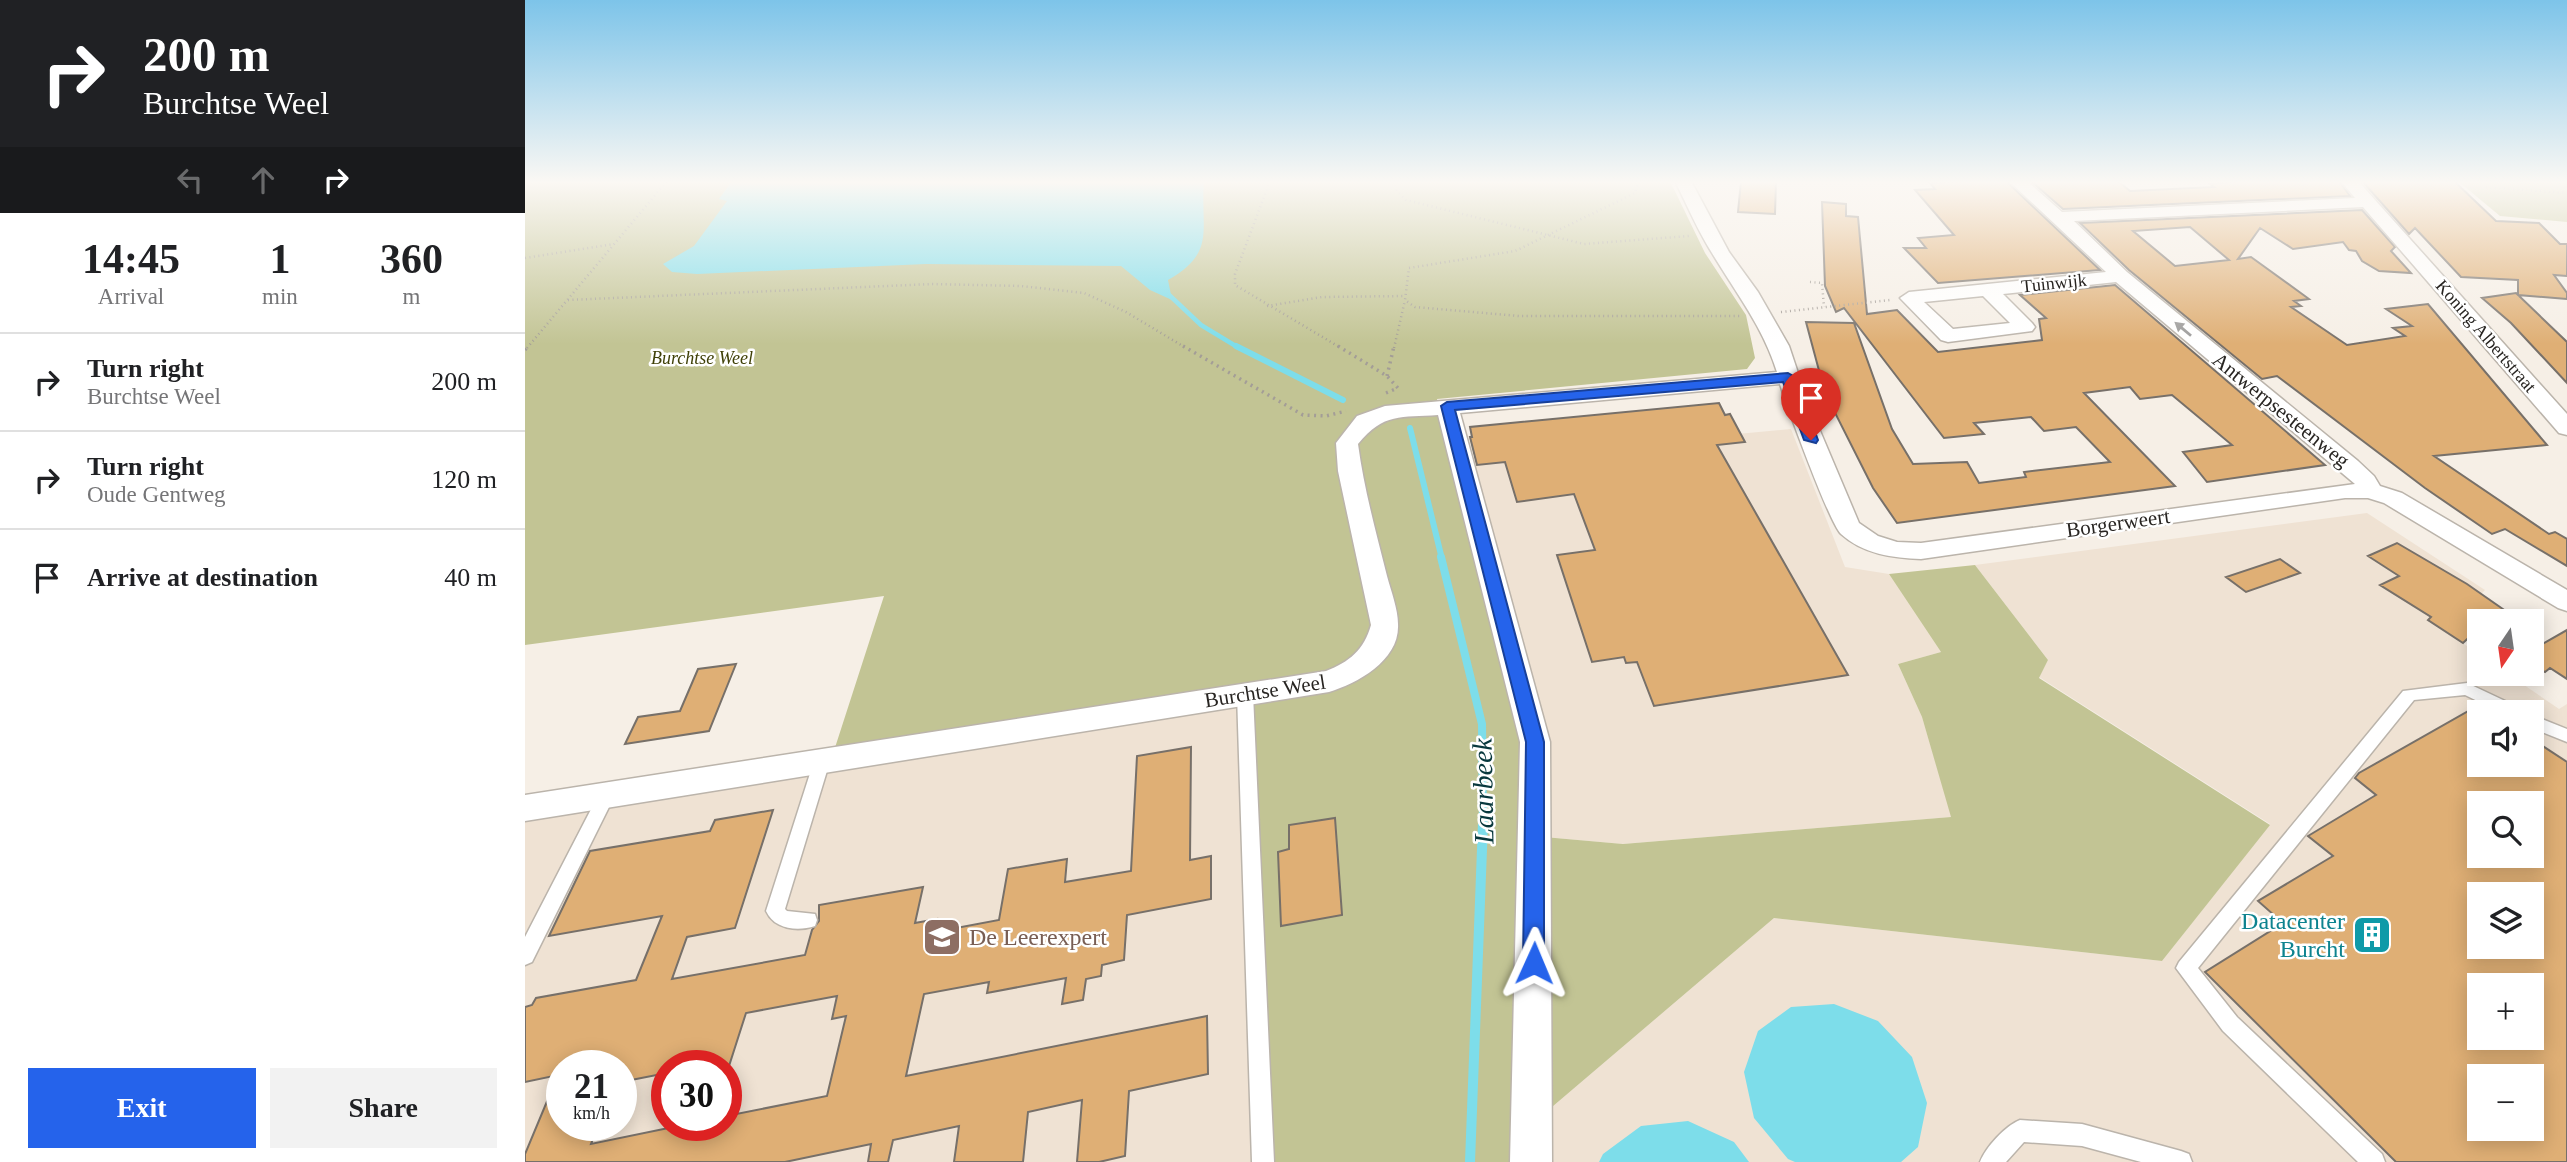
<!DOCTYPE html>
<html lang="en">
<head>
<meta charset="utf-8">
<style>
  body { margin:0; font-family:"Times New Roman",serif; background:#f2f2f2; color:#202124; height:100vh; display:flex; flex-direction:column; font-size:26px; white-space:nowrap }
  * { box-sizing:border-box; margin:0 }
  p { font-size:23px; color:#757577 }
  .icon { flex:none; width:38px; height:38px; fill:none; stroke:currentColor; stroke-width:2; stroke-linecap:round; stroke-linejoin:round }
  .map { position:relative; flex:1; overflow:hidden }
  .panel { display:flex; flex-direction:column; background:#fff; width:525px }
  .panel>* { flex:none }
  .guide { background:#202124; color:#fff; overflow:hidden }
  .needle { width:46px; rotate:193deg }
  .controls { position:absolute; left:1942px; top:609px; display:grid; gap:14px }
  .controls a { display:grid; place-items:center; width:77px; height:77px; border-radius:0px; background:#fff; box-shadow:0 4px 18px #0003; font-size:35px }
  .speed { position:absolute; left:21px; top:1050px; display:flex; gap:14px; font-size:35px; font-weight:700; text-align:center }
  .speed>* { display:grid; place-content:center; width:91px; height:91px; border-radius:50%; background:#fff; box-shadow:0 4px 18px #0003; line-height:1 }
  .speed small { font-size:18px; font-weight:400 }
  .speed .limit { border:10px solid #d22; background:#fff; color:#111 }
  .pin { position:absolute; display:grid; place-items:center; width:60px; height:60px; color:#fff; margin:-72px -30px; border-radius:50% 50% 50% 0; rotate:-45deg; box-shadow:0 0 7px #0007 }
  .pin .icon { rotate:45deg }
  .me { position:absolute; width:77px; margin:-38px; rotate:1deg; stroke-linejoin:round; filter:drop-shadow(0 0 5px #0008) }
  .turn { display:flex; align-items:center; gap:24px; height:147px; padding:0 28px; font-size:32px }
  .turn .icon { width:91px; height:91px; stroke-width:2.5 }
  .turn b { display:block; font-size:49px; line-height:60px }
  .lanes { display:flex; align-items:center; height:66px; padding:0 28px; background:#0003; justify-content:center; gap:35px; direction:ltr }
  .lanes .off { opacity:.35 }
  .eta { display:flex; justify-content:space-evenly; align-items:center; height:119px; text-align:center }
  .eta b { font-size:42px; font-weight:600; line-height:49px }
  .button { display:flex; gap:14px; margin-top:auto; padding:14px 28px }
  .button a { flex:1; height:80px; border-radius:0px; background:#2563eb; color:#fff; font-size:28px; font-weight:600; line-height:80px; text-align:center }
  .button a+a { background:#f2f2f2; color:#202124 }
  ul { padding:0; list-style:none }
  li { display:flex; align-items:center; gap:21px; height:98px; padding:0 28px; border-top:2px solid #e0e0e0 }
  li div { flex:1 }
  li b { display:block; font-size:26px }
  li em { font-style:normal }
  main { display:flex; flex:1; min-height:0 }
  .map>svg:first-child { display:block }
</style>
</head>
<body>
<main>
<section class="panel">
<div class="guide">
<div class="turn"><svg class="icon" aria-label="right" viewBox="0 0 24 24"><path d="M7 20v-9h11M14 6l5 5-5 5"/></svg><div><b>200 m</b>Burchtse Weel</div></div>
<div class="lanes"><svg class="icon off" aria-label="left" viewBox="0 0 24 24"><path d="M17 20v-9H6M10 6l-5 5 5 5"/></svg><svg class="icon off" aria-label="ahead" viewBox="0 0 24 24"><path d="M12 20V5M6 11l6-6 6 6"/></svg><svg class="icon" aria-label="right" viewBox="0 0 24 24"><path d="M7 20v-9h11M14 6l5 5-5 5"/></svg></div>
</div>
<div class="eta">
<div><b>14:45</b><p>Arrival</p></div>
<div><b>1</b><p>min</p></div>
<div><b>360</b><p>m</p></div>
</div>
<ul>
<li><svg class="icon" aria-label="right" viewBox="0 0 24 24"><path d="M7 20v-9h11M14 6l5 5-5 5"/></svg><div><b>Turn right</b><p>Burchtse Weel</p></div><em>200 m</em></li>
<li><svg class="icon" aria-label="right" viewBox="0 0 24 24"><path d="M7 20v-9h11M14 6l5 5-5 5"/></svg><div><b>Turn right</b><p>Oude Gentweg</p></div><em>120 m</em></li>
<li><svg class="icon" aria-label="arrive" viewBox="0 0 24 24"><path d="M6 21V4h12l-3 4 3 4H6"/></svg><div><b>Arrive at destination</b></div><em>40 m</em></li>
</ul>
<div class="button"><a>Exit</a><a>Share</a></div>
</section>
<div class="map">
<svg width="2042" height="1162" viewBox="0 0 2042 1162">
  <rect width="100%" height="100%" fill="#f6efe6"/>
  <path fill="#efe2d3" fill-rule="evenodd" d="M 1266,429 L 1320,567 L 1364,574 L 1416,652 L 1373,664 L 1397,717 L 1427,817 L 1098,844 L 997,835 L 924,461 Z
    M 1842,513 L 1960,590 L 1920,631 L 1955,655 L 1955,674 L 1983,674 L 2034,709 L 2042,704 L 2042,1162 L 1007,1162 L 1007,1124 L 1249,918 L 1637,961 L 1745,824 L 1514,677 L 1523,660 L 1450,565 ZM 1955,712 L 2007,712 L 2007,765 L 1955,765 ZM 1955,803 L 2007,803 L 2007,856 L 1955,856 ZM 1955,894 L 2007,894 L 2007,947 L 1955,947 ZM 1955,985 L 2007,985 L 2007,1038 L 1955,1038 ZM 1955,1076 L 2007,1076 L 2007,1129 L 1955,1129 Z
    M 720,694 L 856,1162 L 0,1162 L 0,808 ZM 37,1066 L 96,1066 L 96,1125 L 37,1125 ZM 142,1066 L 201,1066 L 201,1125 L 142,1125 Z"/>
  <path fill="#c2c494" d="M 0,181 L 1145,181 L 1180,253 L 1221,315 L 1230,358 L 1222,369 L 912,399 L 924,461 L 998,742 L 997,835 L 1098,844 L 1426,817 L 1397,717 L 1373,664 L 1416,652 L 1364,574 L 1450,565 L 1523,660 L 1514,678 L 1745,825 L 1637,961 L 1249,918 L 1007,1124 L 1006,1162 L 738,1162 L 720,694 L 306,760 L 359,596 L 0,645 Z
    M 1933,181 L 2042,181 L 2042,222 L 1975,216 Z"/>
  <path fill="#7dddea" d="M 207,181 L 679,181 C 675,230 692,252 643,280 L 647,300 L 625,290 L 596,266 L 401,264 L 172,274 L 147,272 L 138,264 L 169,246 L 202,201 L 194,199 Z
    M 1309,1004 L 1353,1021 L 1387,1057 L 1402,1103 L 1393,1147 L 1376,1162 L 1270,1162 L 1263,1159 L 1229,1118 L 1219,1072 L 1233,1031 L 1266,1007 Z
    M 1163,1121 L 1209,1142 L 1224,1162 L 1074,1162 L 1078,1154 L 1116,1126 Z"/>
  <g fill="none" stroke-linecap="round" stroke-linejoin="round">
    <path stroke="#7dddea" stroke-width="4.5" d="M 641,292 L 676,325 L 714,348"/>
    <path stroke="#7dddea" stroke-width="6" d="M 711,346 L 818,400
      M 885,428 L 917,559"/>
    <path stroke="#7dddea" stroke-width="8" d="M 916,557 L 957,724 L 958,825"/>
    <path stroke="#7dddea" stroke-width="10" d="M 945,1162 L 958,823"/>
  </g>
  <path fill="#dfaf75" stroke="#777069" stroke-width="2" fill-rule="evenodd" d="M 1216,181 L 1251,181 L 1250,214 L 1213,212 Z
    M 1442,181 L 1481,181 L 1575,270 L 1413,283 L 1379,248 L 1401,248 L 1393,238 L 1429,235 L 1390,190 L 1410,189 L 1405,183 Z
    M 1506,181 L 1593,181 L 1605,191 L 1689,187 L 1685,184 L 1714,181 L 1814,181 L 1825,196 L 1538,209 Z
    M 1837,181 L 1929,181 L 1971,221 L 2014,223 L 2035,244 L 2042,244 L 2042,276 L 2029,275 L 2042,293 L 2042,299 L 1993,295 L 1993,280 L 1936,277 L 1890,228 L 1884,234 Z
    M 1297,202 L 1321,204 L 1321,216 L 1333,217 L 1342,314 L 1372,310 L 1413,352 L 1517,340 L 1514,319 L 1521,318 L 1495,295 L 1590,285 L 1800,465 L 1682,482 L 1658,452 L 1707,445 L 1647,395 L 1615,399 L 1605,387 L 1559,393 L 1650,486 L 1372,523 L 1348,488 L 1300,393 L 1281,322 L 1329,323 L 1367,429 L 1388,464 L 1442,462 L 1454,483 L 1501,477 L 1499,472 L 1585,462 L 1551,427 L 1519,431 L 1506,417 L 1449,423 L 1459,434 L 1419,438 L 1319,308 L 1311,312 L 1300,286 Z
    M 1837,210 L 1870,247 L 1866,251 L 1886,273 L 1854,271 L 1837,261 L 1831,251 L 1824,250 L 1818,242 L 1768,249 L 1735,228 L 1713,259 L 1726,257 L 1784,299 L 1769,301 L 1776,306 L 1766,307 L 1822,345 L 1880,336 L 1868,328 L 1887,326 L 1861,309 L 1903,304 L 2022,445 L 1909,456 L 2024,534 L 2030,532 L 2042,539 L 2042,566 L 1980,529 L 1967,534 L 1900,488 L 1752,376 L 1737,379 L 1604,270 L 1555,223 ZM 1665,227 L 1704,260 L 1650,266 L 1608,231 Z
    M 1991,293 L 2042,342 L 2042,383 L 1986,323 L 1957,298 Z
    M 1194,403 L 1200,415 L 1205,414 L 1220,442 L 1192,445 L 1323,675 L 1129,706 L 1112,662 L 1101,663 L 1099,657 L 1067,662 L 1032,555 L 1070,550 L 1049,494 L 992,502 L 980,462 L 952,465 L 945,437 L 947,437 L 945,427 Z
    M 1872,543 L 1942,584 L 1995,621 L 1955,621 L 1955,627 L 1938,643 L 1903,620 L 1906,617 L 1855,585 L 1874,576 L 1843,556 Z
    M 1755,559 L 1775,573 L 1721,592 L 1701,577 Z
    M 2042,630 L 2042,679 L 2025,668 L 2020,672 L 2007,664 L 2007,650 Z
    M 211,664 L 184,731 L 100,744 L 113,717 L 155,711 L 173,669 Z
    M 1954,705 L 1955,765 L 2007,765 L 2007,739 L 2042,762 L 2042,1162 L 1871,1162 L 1680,972 L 1758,923 L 1733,901 L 1808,856 L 1783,836 L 1851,795 L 1830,778 L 1834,773 ZM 1955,803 L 2007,803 L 2007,856 L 1955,856 ZM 1955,894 L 2007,894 L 2007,947 L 1955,947 ZM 1955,985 L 2007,985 L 2007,1038 L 1955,1038 ZM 1955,1076 L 2007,1076 L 2007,1129 L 1955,1129 Z
    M 666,747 L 665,860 L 686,856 L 686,899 L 602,915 L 599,960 L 577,965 L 576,976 L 561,979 L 558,1000 L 537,1004 L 541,978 L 462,993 L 464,982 L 399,994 L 381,1076 L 682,1016 L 683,1074 L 604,1091 L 600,1156 L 574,1162 L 552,1162 L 557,1100 L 503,1112 L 498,1162 L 429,1162 L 434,1126 L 368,1140 L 363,1162 L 343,1162 L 346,1144 L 260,1162 L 0,1162 L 0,1154 L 33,1075 L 0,1082 L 0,1007 L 7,1005 L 11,998 L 111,980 L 137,916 L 24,936 L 65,851 L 185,831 L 190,820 L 248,810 L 210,928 L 162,937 L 147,979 L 280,955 L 287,930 L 294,921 L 294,905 L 398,887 L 390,923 L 412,919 L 410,932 L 474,920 L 483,869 L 542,859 L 540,882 L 606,871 L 612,756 ZM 312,996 L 307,1019 L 321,1016 L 302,1096 L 201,1116 L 201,1125 L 158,1125 L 66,1144 L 73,1125 L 37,1125 L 37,1066 L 96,1066 L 96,1082 L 142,1073 L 142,1066 L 204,1066 L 221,1013 Z
    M 810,818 L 817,915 L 756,926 L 753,852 L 764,849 L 764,825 Z"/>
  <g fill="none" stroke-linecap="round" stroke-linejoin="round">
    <defs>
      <path id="lane" d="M 1942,683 L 1995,708 L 1997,712 L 1975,712 L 1940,695 L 1889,700 L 1673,968 L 1712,1017 L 1857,1154 L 1860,1162 L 1833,1162 L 1698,1031 L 1651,968 L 1654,962 L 1878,691 Z
        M 720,688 L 725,690 L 728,694 L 749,1162 L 727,1162 L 712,694 L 715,690 Z
        M 2007,715 L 2042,729 L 2042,742 L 2007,728 Z
        M 297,755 L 303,756 L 305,761 L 260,909 L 262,911 L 290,914 L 292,920 L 290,926 C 272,932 249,929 241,911 L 289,761 L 291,756 Z
        M 82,788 L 88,790 L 90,795 L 7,962 L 0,965 L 0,937 L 76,790 Z
        M 1495,1120 L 1557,1124 L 1656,1151 L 1664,1154 L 1667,1162 L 1616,1162 L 1557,1146 L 1499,1142 L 1481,1162 L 1455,1162 C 1461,1147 1480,1126 1495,1120 Z"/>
      <path id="street" d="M 1150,181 L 1166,181 L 1204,252 L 1233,292 L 1264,346 L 1282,400 L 1334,523 L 1353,536 L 1372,542 L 1396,543 L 1830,484 L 1591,282 L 1478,294 L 1507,323 L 1510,327 L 1507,331 L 1423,342 L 1416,340 L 1375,298 L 1384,292 L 1581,272 L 1484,181 L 1502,181 L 1537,212 L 1830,198 L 1816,181 L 1833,181 L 2042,414 L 2042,435 L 2034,433 L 1838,207 L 1549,221 L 1602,272 L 1833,461 L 1849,476 L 1855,486 L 1877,493 L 2042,590 L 2042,611 L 2033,608 L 1859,503 L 1843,498 L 1820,498 L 1396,559 C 1368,558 1338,554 1316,534 C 1304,522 1262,406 1255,384 L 935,413 L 1025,742 L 1027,1162 L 985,1162 L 995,742 L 913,415 C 876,418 859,412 833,444 C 839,489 851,532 862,576 C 866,591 873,609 873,624 C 875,660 833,683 804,692 L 0,821 L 0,795 L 801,671 C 824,662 839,650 846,625 L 813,471 L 811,443 L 832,416 L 860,406 L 1252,372 C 1238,327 1211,293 1187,253 C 1173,231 1162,205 1150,181 ZM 1458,296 L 1485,323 L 1428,329 L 1399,302 Z"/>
    </defs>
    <use href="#lane" stroke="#bbb4ab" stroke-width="3"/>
    <use href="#street" stroke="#bbb4ab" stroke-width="3"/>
    <path stroke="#a39d97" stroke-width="2.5" stroke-dasharray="1 3.5" stroke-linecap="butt" d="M 745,181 L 710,274 L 710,285 L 816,348
      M 869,181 L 872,191 L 881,200 L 1059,244 L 1164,236
      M 1113,181 L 1110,193 L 990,251 L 884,268 L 880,300 L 890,307 L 994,316 L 1216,316
      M 1961,187 L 2042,193
      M 0,258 L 89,244
      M 1285,282 L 1297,283 L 1299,307
      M 43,300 L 407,284 L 496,286 L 559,293 L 601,312 L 661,348
      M 742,306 L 797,297 L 879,296
      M 1256,312 L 1365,300
      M 2,348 L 142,181
      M 869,348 L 880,300"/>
    <path stroke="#a39d97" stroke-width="3.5" stroke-dasharray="2 4.5" stroke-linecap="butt" d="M 658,346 L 778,415 L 801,416 L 821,411
      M 813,346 L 862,376 L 873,388
      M 0,350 L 3,346
      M 862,376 L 869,346
      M 861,393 L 873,388"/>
    <use href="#lane" fill="#fff" fill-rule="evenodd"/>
    <use href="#street" fill="#fff" fill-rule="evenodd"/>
  </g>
  <defs><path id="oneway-solid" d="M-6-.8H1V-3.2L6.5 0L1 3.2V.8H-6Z" transform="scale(1.75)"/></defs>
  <use fill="#9e9d9c" href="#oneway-solid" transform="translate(1658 329) rotate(-140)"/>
  <linearGradient id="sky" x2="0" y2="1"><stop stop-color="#7dc4e9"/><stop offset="0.53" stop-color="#fbf8f4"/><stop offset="1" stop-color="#fbf8f4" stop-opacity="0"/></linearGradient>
  <rect width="2042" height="344" fill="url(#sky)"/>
  <path fill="#2563eb" stroke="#184099" stroke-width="2" d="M 1263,373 L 1270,377 L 1293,440 L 1291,443 L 1279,440 L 1258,382 L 930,410 L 1019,742 L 1019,963 L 1016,970 L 1009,973 L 1001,970 L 998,963 L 1001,742 L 916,406 L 922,402 Z"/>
  <defs>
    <symbol id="building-square" viewBox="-11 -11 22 22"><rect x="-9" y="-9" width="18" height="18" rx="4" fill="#0f9aa8" stroke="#fff"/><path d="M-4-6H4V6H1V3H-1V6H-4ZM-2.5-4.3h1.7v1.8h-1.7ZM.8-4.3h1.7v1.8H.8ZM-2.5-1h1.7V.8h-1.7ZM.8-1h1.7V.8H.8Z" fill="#fff"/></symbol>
    <symbol id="school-square" viewBox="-11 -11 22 22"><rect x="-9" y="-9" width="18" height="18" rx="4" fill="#8d6e63" stroke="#fff"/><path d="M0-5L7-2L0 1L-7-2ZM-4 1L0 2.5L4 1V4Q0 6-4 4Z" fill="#fff"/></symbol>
  </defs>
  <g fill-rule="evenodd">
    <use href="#building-square" x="1825" y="913" width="44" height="44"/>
    <use href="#school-square" x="395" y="915" width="44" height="44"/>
  </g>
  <g text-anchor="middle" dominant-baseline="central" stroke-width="5" stroke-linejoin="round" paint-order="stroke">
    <g font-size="18" fill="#282522" stroke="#fff">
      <text transform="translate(1529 283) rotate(-6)">Tuinwijk</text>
      <text transform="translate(1961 336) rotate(49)">Koning Albertstraat</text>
    </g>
    <g font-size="18" font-style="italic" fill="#3f4007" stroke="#fff">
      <text x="177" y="358">Burchtse Weel</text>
    </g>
    <g font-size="21" fill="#282522" stroke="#fff">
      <text transform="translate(1756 410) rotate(39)">Antwerpsesteenweg</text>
      <text transform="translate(1593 523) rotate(-8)">Borgerweert</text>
      <text transform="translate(740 691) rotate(-9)">Burchtse Weel</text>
    </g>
    <g font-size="24" fill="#0d838f" stroke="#fff" text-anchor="end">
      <text x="1820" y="921">Datacenter<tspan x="1820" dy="28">Burcht</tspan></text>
    </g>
    <g font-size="24" fill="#785e54" stroke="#fff" text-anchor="start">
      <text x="444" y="937">De Leerexpert</text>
    </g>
    <g font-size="28" font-style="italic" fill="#08383d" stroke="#fff">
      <text transform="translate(958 791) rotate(-91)">Laarbeek</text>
    </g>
  </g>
</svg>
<div class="controls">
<a><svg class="needle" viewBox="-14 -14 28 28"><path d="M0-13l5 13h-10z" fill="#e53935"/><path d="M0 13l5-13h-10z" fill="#757577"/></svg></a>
<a><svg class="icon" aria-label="sound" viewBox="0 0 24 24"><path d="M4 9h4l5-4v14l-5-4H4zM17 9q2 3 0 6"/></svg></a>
<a><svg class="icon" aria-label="search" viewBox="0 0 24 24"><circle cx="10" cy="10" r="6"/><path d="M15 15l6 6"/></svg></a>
<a><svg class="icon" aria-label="layers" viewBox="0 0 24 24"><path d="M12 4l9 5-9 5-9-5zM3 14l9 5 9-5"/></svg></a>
<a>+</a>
<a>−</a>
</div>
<div class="speed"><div>21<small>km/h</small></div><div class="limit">30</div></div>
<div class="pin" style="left:1286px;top:440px;background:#d93025"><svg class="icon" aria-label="arrive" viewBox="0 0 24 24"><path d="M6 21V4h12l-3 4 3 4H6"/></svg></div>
<svg class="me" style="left:1009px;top:963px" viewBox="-20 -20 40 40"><path d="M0-17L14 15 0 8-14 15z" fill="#2563eb" stroke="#fff" stroke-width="4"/></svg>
</div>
</main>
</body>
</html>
